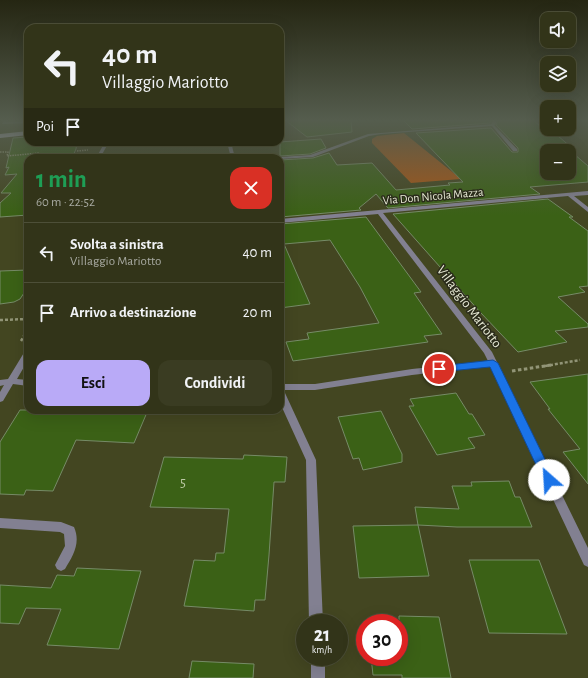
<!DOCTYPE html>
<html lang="it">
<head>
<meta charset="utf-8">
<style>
  body { margin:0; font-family:"Alegreya Sans",sans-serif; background:#3a3c22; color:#f1f3f6; height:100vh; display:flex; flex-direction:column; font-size:15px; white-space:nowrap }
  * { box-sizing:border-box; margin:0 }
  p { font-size:13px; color:#a8aaa2 }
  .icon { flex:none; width:22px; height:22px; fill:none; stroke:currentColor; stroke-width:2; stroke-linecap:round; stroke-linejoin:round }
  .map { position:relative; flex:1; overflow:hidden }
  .details { position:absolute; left:24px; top:154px; width:260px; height:260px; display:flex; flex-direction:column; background:#323419; border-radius:12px; box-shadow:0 4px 16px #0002,0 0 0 1px #4d4f38 }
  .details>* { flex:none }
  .top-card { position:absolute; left:24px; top:24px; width:260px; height:122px; border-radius:12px; box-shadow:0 4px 16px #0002,0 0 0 1px #4d4f38; background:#323419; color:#f1f3f6; overflow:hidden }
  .fabs { position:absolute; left:540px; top:12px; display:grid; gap:8px }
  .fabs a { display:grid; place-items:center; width:36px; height:36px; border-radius:8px; background:#323419; box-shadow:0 4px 16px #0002,0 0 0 1px #4d4f38; font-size:20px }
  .speed { position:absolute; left:296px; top:614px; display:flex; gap:8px; font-size:20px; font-weight:700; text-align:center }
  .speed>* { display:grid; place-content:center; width:52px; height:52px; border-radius:50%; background:#323419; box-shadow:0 4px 16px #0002,0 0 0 1px #4d4f38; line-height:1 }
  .speed small { font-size:10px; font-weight:400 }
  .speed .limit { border:6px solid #d22; background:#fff; color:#111 }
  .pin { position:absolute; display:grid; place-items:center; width:34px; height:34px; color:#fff; margin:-17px; border:2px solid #fff; border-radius:50%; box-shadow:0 1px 4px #0007 }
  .me { position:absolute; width:44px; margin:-22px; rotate:334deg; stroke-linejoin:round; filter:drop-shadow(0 0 3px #0008) }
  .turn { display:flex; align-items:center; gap:14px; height:84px; padding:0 12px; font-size:18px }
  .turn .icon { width:52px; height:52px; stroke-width:2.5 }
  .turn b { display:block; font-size:28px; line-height:34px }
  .then { display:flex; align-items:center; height:38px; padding:0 12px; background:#0003; gap:8px; font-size:15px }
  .round { display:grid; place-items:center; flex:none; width:42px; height:42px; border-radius:12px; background:#3a3c22 }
  .headline { display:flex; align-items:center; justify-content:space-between; height:68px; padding:0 12px }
  h1 { font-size:24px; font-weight:700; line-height:30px; color:#1e9e55 }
  .action { display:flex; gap:8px; margin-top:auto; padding:8px 12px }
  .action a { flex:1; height:46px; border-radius:12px; background:#b9aaf7; color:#111; font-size:16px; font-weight:700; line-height:46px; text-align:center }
  .action a+a { background:#3a3c22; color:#f1f3f6 }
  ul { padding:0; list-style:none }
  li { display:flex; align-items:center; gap:12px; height:60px; padding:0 12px; border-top:1px solid #4d4f38 }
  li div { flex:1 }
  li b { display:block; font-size:15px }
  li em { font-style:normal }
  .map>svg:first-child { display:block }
</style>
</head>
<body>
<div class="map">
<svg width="588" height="678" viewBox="0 0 588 678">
  <rect width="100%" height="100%" fill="#434621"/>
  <path fill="#a85615" d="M 404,133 L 461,179 L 411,183 L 372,143 L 372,139 L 377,136 Z"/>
  <path fill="#3b6116" stroke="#768b67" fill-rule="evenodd" d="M 285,120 L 351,120 L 352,132 L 307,137 Z
    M 403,120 L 491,120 L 490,123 L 412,129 Z
    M 498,120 L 533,120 L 540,126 L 547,126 L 547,129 L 550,129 L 572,148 L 567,148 L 588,166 L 588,182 L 530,187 L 540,194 L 388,208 L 376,194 L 359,208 L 361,210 L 280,217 L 280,160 L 313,158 L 329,153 L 337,165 L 372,163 L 396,190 L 450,185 L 448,183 L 463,182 L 416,133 L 491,128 L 512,152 L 518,152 L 518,148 L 496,125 ZM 547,151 L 569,151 L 569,173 L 547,173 Z
    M 28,137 L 28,142 L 77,142 L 76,149 L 72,158 L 28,158 L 28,215 L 0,217 L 0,203 L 11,193 L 1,193 L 17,174 L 5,175 L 9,167 L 6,168 L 13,138 Z
    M 321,139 L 326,148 L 310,154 L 280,156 L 280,142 Z
    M 548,199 L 573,217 L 569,217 L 588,231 L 588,286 L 579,287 L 585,292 L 558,297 L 588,324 L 588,327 L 555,331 L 567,342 L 518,352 L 480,312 L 393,214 Z
    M 366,217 L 421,292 L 414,293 L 442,334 L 424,336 L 428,342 L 293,361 L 286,342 L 309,339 L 307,333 L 379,323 L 360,287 L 330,240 L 284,244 L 310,304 L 280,308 L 280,224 Z
    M 28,270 L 28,292 L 24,293 L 20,299 L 14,302 L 0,304 L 0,271 Z
    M 588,374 L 588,484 L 563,452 L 580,449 L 548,409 L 550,409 L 530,382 Z
    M 456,393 L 469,414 L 472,414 L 485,435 L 468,438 L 475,448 L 437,455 L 409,406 L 414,406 L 410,399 Z
    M 20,410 L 148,410 L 134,443 L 76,440 L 53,491 L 26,490 L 24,495 L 0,494 L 0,442 Z
    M 381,411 L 402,454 L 402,462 L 363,470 L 359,458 L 353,459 L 338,417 Z
    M 244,455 L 287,457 L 285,482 L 274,482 L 269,555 L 265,600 L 255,600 L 254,611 L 184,606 L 194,560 L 215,561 L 216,553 L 224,553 L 229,509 L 150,507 L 164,457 L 243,459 Z
    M 509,481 L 515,497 L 520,497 L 532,527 L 457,527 L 418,525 L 415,507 L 459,509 L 452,486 L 472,486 L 471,482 Z
    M 418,525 L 429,576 L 359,578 L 353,526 Z
    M 469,560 L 539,560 L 567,634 L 489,633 Z
    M 77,568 L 141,571 L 119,649 L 47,645 L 61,609 L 26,608 L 19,624 L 0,623 L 0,585 L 51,588 L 57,575 L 74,576 Z
    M 399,616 L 439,617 L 451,678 L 402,678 L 402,675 L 373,675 L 371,657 L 399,657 Z
    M 192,661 L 254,664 L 253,678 L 189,678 Z"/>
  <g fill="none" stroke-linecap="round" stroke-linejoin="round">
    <path stroke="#929577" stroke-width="1.5" stroke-dasharray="1.5 1" stroke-linecap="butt" d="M 118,146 L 183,142
      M 77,151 L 88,150
      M 0,152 L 8,152 L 7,156 L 39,153"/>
    <path stroke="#929577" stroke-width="2.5" stroke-dasharray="3 2" stroke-linecap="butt" d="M 0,320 L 28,319
      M 21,341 L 28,329
      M 545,366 L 580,360"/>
    <path stroke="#929577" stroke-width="3" stroke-dasharray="3.5 2.5" stroke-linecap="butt" d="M 512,371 L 551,365"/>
    <path fill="#828091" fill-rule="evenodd" d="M 4,120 L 8,120 L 6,122 L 28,121 L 28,123 L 2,124 Z
      M 493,120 L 497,120 L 495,125 L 493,126 L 491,125 Z
      M 0,518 L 61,522 L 74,527 C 81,543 73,556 65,569 L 61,571 L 57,569 L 55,565 L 65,546 L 64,534 L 60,532 L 0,528 Z"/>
    <path fill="#828091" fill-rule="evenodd" d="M 493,124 L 517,149 L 517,151 L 513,151 L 492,126 L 381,134 L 369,136 L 313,157 L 280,159 L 280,158 L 278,158 L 280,157 L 310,155 L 368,134 Z
      M 105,142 L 109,142 L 100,158 L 96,158 Z
      M 193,142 L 224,142 L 222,143 L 196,145 Z
      M 227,142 L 231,142 L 235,158 L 231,158 Z
      M 588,191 L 588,195 L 574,196 L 588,207 L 588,212 L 568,196 L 383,213 L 492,352 L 588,548 L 588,567 L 584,565 L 490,366 L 412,375 L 315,390 L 281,390 L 285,393 L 316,460 L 323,623 L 309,623 L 306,460 L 280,403 L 280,384 L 315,384 L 412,369 L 488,361 L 484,353 L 378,214 L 280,223 L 280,219 Z
      M 28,350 L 28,360 L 17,379 L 28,380 L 28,386 L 13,384 L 3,401 L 0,402 L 0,392 L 4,385 L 0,386 L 0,380 L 8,379 L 25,351 Z
      M 311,657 L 325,657 L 325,678 L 311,678 Z"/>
    <path fill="#c0badd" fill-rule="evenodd" d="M 28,131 L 28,135 L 0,138 L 0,134 Z"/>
  </g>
  <linearGradient id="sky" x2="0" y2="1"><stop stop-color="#252612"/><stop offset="0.56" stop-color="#555d4e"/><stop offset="1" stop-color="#555d4e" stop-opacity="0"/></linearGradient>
  <rect width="588" height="215" fill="url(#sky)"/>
  <path fill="#1a73e8" stroke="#114b97" d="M 493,360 L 498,363 L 555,480 L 554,484 L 549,485 L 545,484 L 490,367 L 439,372 L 434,369 L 439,366 Z"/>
  <g text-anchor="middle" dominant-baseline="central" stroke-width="3" stroke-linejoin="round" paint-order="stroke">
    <g font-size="12" fill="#e7ead4" stroke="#2a2b1b">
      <text transform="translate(433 196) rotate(-5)">Via Don Nicola Mazza</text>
    </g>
    <g font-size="14" fill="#e7ead4" stroke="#2a2b1b">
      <text transform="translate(469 307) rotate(53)">Villaggio Mariotto</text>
    </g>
    <g font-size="14" fill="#bcc8a4">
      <text x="183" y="483">5</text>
    </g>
  </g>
</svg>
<div class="fabs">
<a><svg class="icon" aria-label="sound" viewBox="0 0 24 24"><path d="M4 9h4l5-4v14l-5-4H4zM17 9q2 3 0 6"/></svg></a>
<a><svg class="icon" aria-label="layers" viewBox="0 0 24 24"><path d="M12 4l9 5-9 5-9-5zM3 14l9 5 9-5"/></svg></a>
<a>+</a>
<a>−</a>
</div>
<div class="speed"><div>21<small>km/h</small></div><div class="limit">30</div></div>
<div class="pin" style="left:439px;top:369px;background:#d93025"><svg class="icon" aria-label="arrive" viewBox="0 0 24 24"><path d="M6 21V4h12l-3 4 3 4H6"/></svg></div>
<svg class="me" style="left:549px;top:480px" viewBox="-20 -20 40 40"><circle r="19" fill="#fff"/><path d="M0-13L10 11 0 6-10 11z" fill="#1a73e8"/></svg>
<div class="top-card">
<div class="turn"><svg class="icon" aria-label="left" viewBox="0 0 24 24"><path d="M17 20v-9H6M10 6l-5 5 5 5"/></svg><div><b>40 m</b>Villaggio Mariotto</div></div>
<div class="then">Poi<svg class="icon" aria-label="arrive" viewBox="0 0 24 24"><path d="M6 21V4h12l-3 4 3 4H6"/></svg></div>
</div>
<section class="details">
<div class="headline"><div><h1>1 min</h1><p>60 m · 22:52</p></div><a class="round" style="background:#d93025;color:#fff"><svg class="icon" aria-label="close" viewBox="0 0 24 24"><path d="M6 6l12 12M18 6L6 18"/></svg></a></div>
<ul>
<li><svg class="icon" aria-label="left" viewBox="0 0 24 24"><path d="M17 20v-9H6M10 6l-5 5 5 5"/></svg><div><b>Svolta a sinistra</b><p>Villaggio Mariotto</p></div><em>40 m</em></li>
<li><svg class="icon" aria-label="arrive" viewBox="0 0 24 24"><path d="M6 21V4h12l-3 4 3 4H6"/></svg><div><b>Arrivo a destinazione</b></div><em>20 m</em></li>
</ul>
<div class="action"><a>Esci</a><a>Condividi</a></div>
</section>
</div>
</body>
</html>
